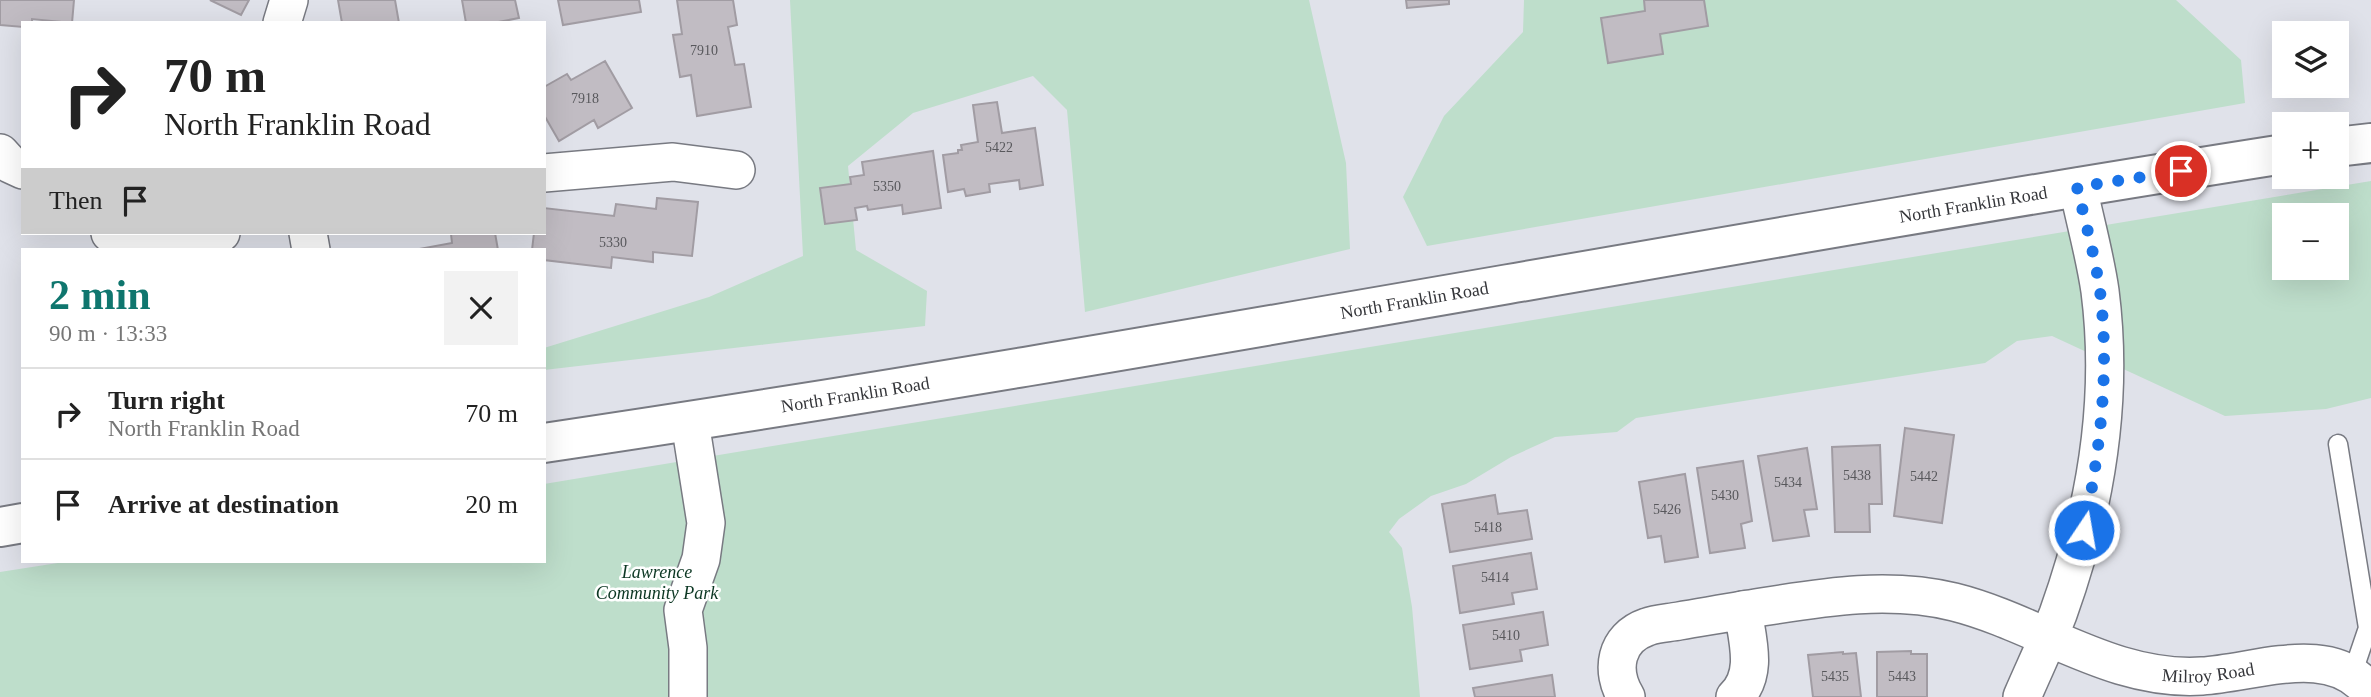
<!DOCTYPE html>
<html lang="en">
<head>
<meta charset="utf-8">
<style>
  body { margin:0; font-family:"Times New Roman",serif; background:#f2f2f2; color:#222; height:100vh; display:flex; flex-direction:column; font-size:26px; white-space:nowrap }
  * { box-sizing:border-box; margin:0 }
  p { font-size:23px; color:#767676 }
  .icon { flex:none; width:38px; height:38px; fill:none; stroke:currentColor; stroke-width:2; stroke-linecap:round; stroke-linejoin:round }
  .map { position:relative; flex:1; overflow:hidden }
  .details { position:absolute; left:21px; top:248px; width:525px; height:315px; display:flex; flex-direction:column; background:#fff; border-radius:0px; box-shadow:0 7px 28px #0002 }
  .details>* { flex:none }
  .guide { position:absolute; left:21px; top:21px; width:525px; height:214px; border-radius:0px; box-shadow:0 7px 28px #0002; background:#fff; color:#222; overflow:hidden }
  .controls { position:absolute; left:2272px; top:21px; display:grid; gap:14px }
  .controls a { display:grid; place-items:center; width:77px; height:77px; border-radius:0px; background:#fff; box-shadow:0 7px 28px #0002; font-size:35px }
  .pin { position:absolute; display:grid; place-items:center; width:60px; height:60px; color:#fff; margin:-30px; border:4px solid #fff; border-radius:50%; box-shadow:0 2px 7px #0007 }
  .me { position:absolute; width:77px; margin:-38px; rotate:12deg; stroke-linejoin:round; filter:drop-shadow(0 0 5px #0008) }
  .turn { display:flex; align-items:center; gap:24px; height:147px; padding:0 28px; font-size:32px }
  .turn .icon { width:91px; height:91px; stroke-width:2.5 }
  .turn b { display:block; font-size:49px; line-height:60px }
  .then { display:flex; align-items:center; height:66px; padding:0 28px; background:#0003; gap:14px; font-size:26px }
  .round { display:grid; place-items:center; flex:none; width:74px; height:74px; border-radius:0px; background:#f2f2f2 }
  .headline { display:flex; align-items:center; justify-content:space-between; height:119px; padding:0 28px }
  h1 { font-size:42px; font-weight:700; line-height:52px; color:#0f766e }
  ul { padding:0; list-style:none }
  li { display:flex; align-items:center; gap:21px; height:91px; padding:0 28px; border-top:2px solid #e0e0e0 }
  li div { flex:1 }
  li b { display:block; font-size:26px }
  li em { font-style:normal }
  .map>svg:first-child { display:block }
</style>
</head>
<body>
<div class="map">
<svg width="2371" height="697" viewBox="0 0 2371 697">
  <rect width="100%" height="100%" fill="#e0e2ea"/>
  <path fill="#bedecb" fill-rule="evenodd" d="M 790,0 L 1309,0 L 1346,163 L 1350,249 L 1085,312 L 1067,110 L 1033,76 L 913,113 L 848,166 L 856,250 L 927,291 L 925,326 L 544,370 L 544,348 L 709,297 L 803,256 Z
    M 1524,0 L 2176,0 L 2241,60 L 2245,103 L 1427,246 L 1403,197 L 1444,116 L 1523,32 Z
    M 2371,181 L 2371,398 L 2326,409 L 2225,416 L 2052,336 L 2017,341 L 1985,363 L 1636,418 L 1617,432 L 1555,437 L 1511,457 L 1466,484 L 1431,496 L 1399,519 L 1389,532 L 1402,548 L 1412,607 L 1420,697 L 0,697 L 0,572 L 64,562 L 544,562 L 544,484 ZM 2284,215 L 2336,215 L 2336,268 L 2284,268 Z"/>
  <path fill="#c1bcc3" stroke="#a19ca3" stroke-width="2" d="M 0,0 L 74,0 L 72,23 L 32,19 L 32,23 L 23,23 L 23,27 L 0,25 Z
    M 210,0 L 249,0 L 241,15 Z
    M 338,0 L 395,0 L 399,23 L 342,23 Z
    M 462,0 L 515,0 L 519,18 L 493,23 L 466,23 Z
    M 558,0 L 639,0 L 641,12 L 563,25 Z
    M 677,0 L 733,0 L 737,25 L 728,27 L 735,65 L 744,64 L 751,107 L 697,116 L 691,75 L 680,77 L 673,35 L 682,34 Z
    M 1406,0 L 1449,0 L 1449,4 L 1407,8 Z
    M 1644,0 L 1704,0 L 1708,26 L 1660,34 L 1663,54 L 1608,63 L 1601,18 L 1645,11 Z
    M 605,61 L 632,108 L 598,128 L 594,120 L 559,141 L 544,115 L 544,87 L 567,74 L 571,80 Z
    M 997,102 L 1002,133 L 1035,128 L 1043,185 L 1020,189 L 1019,180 L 989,184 L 990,192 L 966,196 L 964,189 L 948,192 L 943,155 L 958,153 L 958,150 L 962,150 L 961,145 L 978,142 L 973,105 Z
    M 933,151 L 941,208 L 903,214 L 902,205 L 868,210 L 867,206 L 855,208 L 857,220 L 825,224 L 820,188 L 851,184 L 850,177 L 864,175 L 862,162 Z
    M 657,198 L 698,202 L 692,256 L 653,252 L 653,262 L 612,257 L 611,268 L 544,260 L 544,250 L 532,250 L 534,233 L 544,233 L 544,208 L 614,216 L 616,204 L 656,209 Z
    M 495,233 L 498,250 L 414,250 L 452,243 L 451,234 Z
    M 1905,428 L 1954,435 L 1942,523 L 1894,516 Z
    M 1880,445 L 1882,504 L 1869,504 L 1870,532 L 1835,532 L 1832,447 Z
    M 1807,448 L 1817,509 L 1804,510 L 1809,536 L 1773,541 L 1758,456 Z
    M 1743,461 L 1752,521 L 1741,524 L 1745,548 L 1710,553 L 1697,468 Z
    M 1685,474 L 1698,557 L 1665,562 L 1661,536 L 1648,538 L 1639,482 Z
    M 1495,495 L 1498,514 L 1527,510 L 1532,539 L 1450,552 L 1442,504 Z
    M 1531,553 L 1537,589 L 1512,593 L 1514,604 L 1460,613 L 1453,566 Z
    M 1543,612 L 1548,645 L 1520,650 L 1522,661 L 1470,669 L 1463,625 Z
    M 1911,651 L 1911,654 L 1927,654 L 1927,697 L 1877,697 L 1877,652 Z
    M 1843,652 L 1843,654 L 1856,653 L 1861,697 L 1813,697 L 1808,655 Z
    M 1552,675 L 1555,697 L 1475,697 L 1473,688 Z"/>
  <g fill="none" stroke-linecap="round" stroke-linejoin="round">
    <defs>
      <path id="service" d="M 2338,444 L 2368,628 L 2352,675"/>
      <g id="minor">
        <path d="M 282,23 L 289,0"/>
        <path d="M 0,153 L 10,164 L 23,170"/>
        <path d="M 544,173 L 673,162 L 736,170"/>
        <path d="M 110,233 L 132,250"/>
        <path d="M 308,233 L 311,250"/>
        <path d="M 154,250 L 221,233"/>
        <path id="s1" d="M 1743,610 C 1814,599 1883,585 1954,602 C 2038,623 2112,682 2202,676 C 2256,673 2334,640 2371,694"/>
        <path d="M 688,697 L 688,648 L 683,610 L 701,559 L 706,523 L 690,422"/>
        <path d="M 1626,697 C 1610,671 1615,638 1647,627 C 1657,623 1669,623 1679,621 C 1701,617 1722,614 1743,610 C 1747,639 1759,674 1735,697"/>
        <path d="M 2022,697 C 2034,669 2047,642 2058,614 C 2095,511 2114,400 2100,291 C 2095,256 2085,221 2078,187"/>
      </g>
      <g id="secondary">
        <path d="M 2336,147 L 2371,143"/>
        <path id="s2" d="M 544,443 C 1126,357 1703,245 2284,154"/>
        <path d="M 0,527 L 23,523"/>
      </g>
    </defs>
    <use href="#service" stroke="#787a82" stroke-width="21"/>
    <use href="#minor" stroke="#787a82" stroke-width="40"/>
    <use href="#secondary" stroke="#787a82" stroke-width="42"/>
    <use href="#service" stroke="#fff" stroke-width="18"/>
    <use href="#minor" stroke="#fff" stroke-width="37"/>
    <use href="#secondary" stroke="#fff" stroke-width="38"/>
  </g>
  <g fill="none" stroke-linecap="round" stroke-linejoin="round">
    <path stroke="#1a73e8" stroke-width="12" stroke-dasharray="0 21.6" d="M 2084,530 C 2100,450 2110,372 2100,291 C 2095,256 2085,221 2077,187 L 2181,171"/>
  </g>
  <g text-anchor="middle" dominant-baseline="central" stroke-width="5" stroke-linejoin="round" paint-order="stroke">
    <g font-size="14" fill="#58585c">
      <text x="704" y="50">7910</text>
      <text x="585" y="98">7918</text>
      <text x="999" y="147">5422</text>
      <text x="887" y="186">5350</text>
      <text x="613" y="242">5330</text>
      <text x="1857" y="475">5438</text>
      <text x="1924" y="476">5442</text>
      <text x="1788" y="482">5434</text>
      <text x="1725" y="495">5430</text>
      <text x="1667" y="509">5426</text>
      <text x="1488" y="527">5418</text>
      <text x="1495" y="577">5414</text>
      <text x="1506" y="635">5410</text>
      <text x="1835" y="676">5435</text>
      <text x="1902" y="676">5443</text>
    </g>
    <g font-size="18" fill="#35363a" stroke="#fff">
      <text stroke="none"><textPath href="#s2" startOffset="1449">North Franklin Road</textPath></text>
      <text stroke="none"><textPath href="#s2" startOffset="882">North Franklin Road</textPath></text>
      <text stroke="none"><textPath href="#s2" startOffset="315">North Franklin Road</textPath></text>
      <text stroke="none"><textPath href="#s1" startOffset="480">Milroy Road</textPath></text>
    </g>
    <g font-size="18" font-style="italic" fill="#0c3723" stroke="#fff">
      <text x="657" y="572">Lawrence<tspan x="657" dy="21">Community Park</tspan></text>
    </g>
  </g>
</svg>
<div class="controls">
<a><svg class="icon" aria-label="layers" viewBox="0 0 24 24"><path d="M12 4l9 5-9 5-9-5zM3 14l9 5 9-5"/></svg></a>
<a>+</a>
<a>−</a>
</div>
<div class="pin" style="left:2181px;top:171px;background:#d93025"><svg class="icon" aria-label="arrive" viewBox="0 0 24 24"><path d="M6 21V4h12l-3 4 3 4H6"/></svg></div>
<svg class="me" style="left:2084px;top:530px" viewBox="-20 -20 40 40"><circle r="17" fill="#1a73e8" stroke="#fff" stroke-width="3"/><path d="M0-11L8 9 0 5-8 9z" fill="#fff"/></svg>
<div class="guide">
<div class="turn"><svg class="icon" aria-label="right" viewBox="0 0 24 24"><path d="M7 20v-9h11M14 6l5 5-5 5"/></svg><div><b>70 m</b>North Franklin Road</div></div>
<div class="then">Then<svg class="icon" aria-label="arrive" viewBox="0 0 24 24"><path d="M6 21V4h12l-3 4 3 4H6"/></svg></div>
</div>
<section class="details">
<div class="headline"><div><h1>2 min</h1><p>90 m · 13:33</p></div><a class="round"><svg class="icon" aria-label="close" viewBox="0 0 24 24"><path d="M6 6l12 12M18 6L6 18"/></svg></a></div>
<ul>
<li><svg class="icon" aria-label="right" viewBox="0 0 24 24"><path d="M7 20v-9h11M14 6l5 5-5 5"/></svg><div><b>Turn right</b><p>North Franklin Road</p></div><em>70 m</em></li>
<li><svg class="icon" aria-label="arrive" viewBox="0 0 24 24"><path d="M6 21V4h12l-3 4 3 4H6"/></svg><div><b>Arrive at destination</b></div><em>20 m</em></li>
</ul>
</section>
</div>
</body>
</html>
